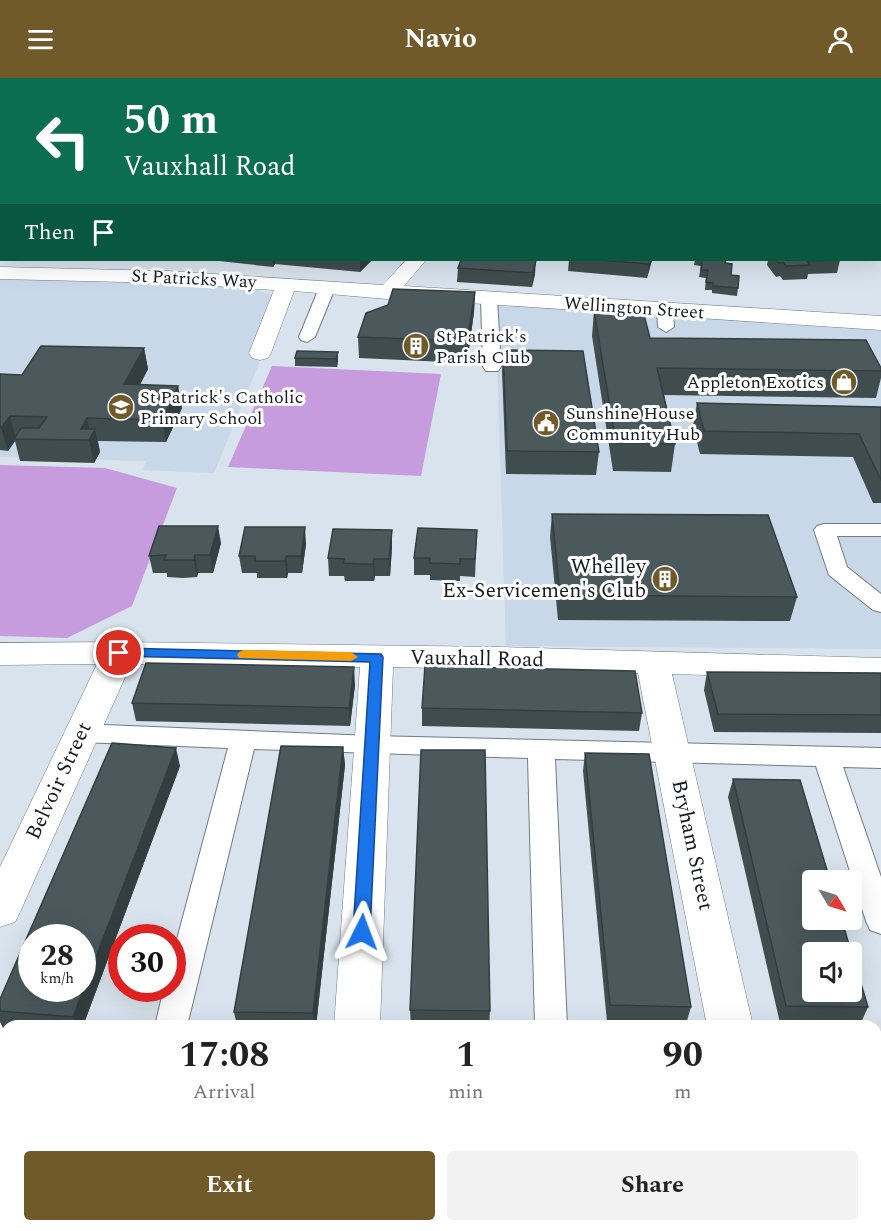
<!DOCTYPE html>
<html lang="en">
<head>
<meta charset="utf-8">
<style>
  body { margin:0; font-family:Spectral,serif; background:#f2f2f2; color:#222; height:100vh; display:flex; flex-direction:column; font-size:22px; white-space:nowrap }
  * { box-sizing:border-box; margin:0 }
  p { font-size:20px; color:#767676 }
  .icon { flex:none; width:33px; height:33px; fill:none; stroke:currentColor; stroke-width:2; stroke-linecap:round; stroke-linejoin:round }
  .map { position:relative; flex:1; overflow:hidden }
  .panel { position:absolute; left:0px; top:942px; width:882px; height:212px; display:flex; flex-direction:column; background:#fff; border-radius:18px 18px 0 0; box-shadow:0 6px 24px #0002 }
  .panel>* { flex:none }
  .top-card { position:absolute; left:0px; top:0px; width:882px; height:183px; box-shadow:0 6px 24px #0002; background:#0b6e4f; color:#fff; overflow:hidden }
  .needle { width:39px; rotate:128deg }
  .buttons { position:absolute; left:802px; top:792px; display:grid; gap:12px }
  .buttons a { display:grid; place-items:center; width:60px; height:60px; border-radius:6px; background:#fff; box-shadow:0 6px 24px #0002; font-size:30px }
  .speed { position:absolute; left:18px; top:846px; display:flex; gap:12px; font-size:30px; font-weight:700; text-align:center }
  .speed>* { display:grid; place-content:center; width:78px; height:78px; border-radius:50%; background:#fff; box-shadow:0 6px 24px #0002; line-height:1 }
  .speed small { font-size:15px; font-weight:400 }
  .speed .limit { border:9px solid #d22; background:#fff; color:#111 }
  .pin { position:absolute; display:grid; place-items:center; width:51px; height:51px; color:#fff; margin:-26px; border:3px solid #fff; border-radius:50%; box-shadow:0 2px 6px #0007 }
  .me { position:absolute; width:66px; margin:-33px; rotate:3deg; stroke-linejoin:round; filter:drop-shadow(0 0 4px #0008) }
  .turn { display:flex; align-items:center; gap:21px; height:126px; padding:0 24px; font-size:27px }
  .turn .icon { width:78px; height:78px; stroke-width:2.5 }
  .turn b { display:block; font-size:42px; line-height:51px }
  .then { display:flex; align-items:center; height:57px; padding:0 24px; background:#0003; gap:12px; font-size:22px }
  .eta { display:flex; justify-content:space-evenly; align-items:center; height:102px; text-align:center }
  .eta b { font-size:36px; font-weight:700; line-height:42px }
  .cta { display:flex; gap:12px; margin-top:auto; padding:12px 24px }
  .cta a { flex:1; height:69px; border-radius:6px; background:#705a29; color:#fff; font-size:24px; font-weight:700; line-height:69px; text-align:center }
  .cta a+a { background:#f2f2f2; color:#222 }
  header { display:flex; justify-content:space-between; align-items:center; height:78px; padding:0 24px; background:#705a29; color:#fff; font-size:27px; font-weight:700 }
  .map>svg:first-child { display:block }
</style>
</head>
<body>
<header><svg class="icon" aria-label="menu" viewBox="0 0 24 24"><path d="M4 6h16M4 12h16M4 18h16"/></svg>Navio<svg class="icon" aria-label="person" viewBox="0 0 24 24"><circle cx="12" cy="8" r="4"/><path d="M4 21q1-7 8-7t8 7"/></svg></header>
<div class="map">
<svg width="881" height="1153" viewBox="0 0 881 1153">
  <rect width="100%" height="100%" fill="#d8e3ed"/>
  <path fill="#c8d8e8" d="M 0,201 L 249,209 L 272,217 L 248,277 L 262,278 L 214,395 L 143,392 L 146,383 L 0,379 Z
    M 495,226 L 881,252 L 881,571 L 506,568 Z"/>
  <path fill="#c69cde" d="M 272,288 L 441,296 L 421,398 L 228,389 Z
    M 0,387 L 105,390 L 177,410 L 132,528 L 67,560 L 0,558 Z"/>
  <g fill="none" stroke-linecap="round" stroke-linejoin="round">
    <defs>
      <path id="service" d="M 454,0 L 466,0 L 453,2 Z
        M 494,0 L 517,0 L 516,2 Z
        M 596,0 L 617,0 L 618,2 L 597,2 Z
        M 842,0 L 870,0 L 871,2 L 843,2 Z
        M 327,205 L 335,210 L 315,259 L 307,264 L 301,262 L 299,259 L 319,210 Z
        M 489,216 L 497,221 L 501,289 L 498,293 L 486,293 L 483,289 L 481,221 Z
        M 665,227 L 673,232 L 674,249 L 666,254 L 658,249 L 657,232 Z
        M 824,446 L 881,446 L 881,458 L 837,458 L 847,489 L 881,516 L 881,534 L 873,532 L 829,497 L 814,452 L 817,448 Z
        M 81,646 L 372,658 L 881,670 L 881,690 L 843,689 L 881,799 L 881,856 L 870,852 L 866,843 L 816,688 L 555,681 L 567,948 L 535,948 L 528,680 L 254,671 L 187,948 L 155,948 L 164,910 L 172,910 L 172,880 L 228,670 L 81,664 L 72,661 L 68,655 L 72,649 Z
        M 0,944 L 17,948 L 6,948 L 6,974 L 0,974 Z"/>
      <path id="minor" d="M 0,0 L 7,0 L 8,2 L 2,2 L 0,7 Z
        M 0,126 L 2,126 L 2,136 L 0,136 Z
        M 406,182 L 426,182 L 404,208 L 881,238 L 881,252 L 393,220 L 387,221 L 294,213 L 271,275 L 268,280 L 260,282 L 252,280 L 249,275 L 274,212 L 167,205 L 0,201 L 0,189 L 167,193 L 383,207 Z
        M 119,564 L 498,569 L 881,580 L 881,602 L 672,596 L 753,948 L 707,948 L 638,595 L 393,589 L 380,948 L 334,948 L 360,589 L 131,586 L 21,832 L 15,844 L 0,849 L 0,789 L 97,586 L 0,587 L 0,565 Z
        M 320,1148 L 372,1148 L 371,1153 L 319,1153 Z"/>
      <path id="tertiary" d="M 881,1113 L 881,1153 L 856,1153 L 853,1148 L 876,1148 L 876,1114 Z
        M 644,1148 L 822,1148 L 820,1153 L 642,1153 Z"/>
      <path id="secondary" d="M 824,0 L 839,0 L 840,2 L 825,2 Z
        M 880,164 L 881,164 L 881,177 L 880,177 Z"/>
      <path id="primary" d="M 427,0 L 451,0 L 452,2 L 428,2 Z
        M 880,48 L 881,48 L 881,58 L 880,58 Z"/>
    </defs>
    <use href="#service" stroke="#727b84" stroke-width="2"/>
    <use href="#minor" stroke="#727b84" stroke-width="1"/>
    <use href="#tertiary" stroke="#727b84" stroke-width="1"/>
    <use href="#secondary" stroke="#727b84" stroke-width="1"/>
    <use href="#primary" stroke="#727b84" stroke-width="1"/>
    <use href="#service" fill="#fff" fill-rule="evenodd"/>
    <use href="#minor" fill="#fff" fill-rule="evenodd"/>
    <use href="#tertiary" fill="#fff" fill-rule="evenodd"/>
    <use href="#secondary" fill="#fff" fill-rule="evenodd"/>
    <use href="#primary" fill="#fff" fill-rule="evenodd"/>
  </g>
  <path fill="#404d4f" d="M 137,0 L 364,0 L 361,2 L 136,2 Z
    M 365,0 L 398,0 L 398,1 L 396,2 L 375,2 Z
    M 2,12 L 2,55 L 0,55 L 0,14 Z
    M 2,95 L 2,109 L 0,103 L 0,97 Z
    M 0,143 L 2,143 L 2,169 L 0,169 Z
    M 210,182 L 372,182 L 360,194 L 275,186 L 273,189 Z
    M 461,182 L 535,196 L 532,209 L 457,204 L 458,190 Z
    M 569,182 L 652,182 L 647,200 L 568,193 Z
    M 695,182 L 726,182 L 725,185 L 738,210 L 737,218 L 712,215 L 712,212 L 705,212 L 706,200 L 699,199 L 701,188 L 694,187 Z
    M 768,182 L 840,182 L 837,195 L 808,196 L 807,201 L 783,202 L 780,198 L 776,199 L 767,187 Z
    M 475,214 L 474,234 L 467,285 L 359,280 L 358,259 Z
    M 594,232 L 650,260 L 881,290 L 881,300 L 876,320 L 664,317 L 675,366 L 671,394 L 613,393 L 592,258 Z
    M 144,270 L 148,291 L 140,307 L 178,308 L 182,330 L 166,364 L 98,363 L 100,374 L 94,385 L 20,383 L 15,363 L 8,373 L 0,372 L 0,296 L 22,297 Z
    M 503,272 L 599,374 L 596,397 L 506,396 L 502,293 Z
    M 338,274 L 338,282 L 337,289 L 295,288 L 295,280 Z
    M 697,325 L 881,329 L 881,425 L 873,425 L 853,379 L 700,376 L 693,348 Z
    M 552,436 L 797,519 L 790,543 L 558,542 L 550,459 Z
    M 392,452 L 392,469 L 390,498 L 375,498 L 374,503 L 345,503 L 344,498 L 329,498 L 328,480 Z
    M 477,452 L 475,499 L 460,498 L 460,503 L 430,502 L 430,497 L 414,497 L 414,480 Z
    M 221,465 L 213,495 L 198,495 L 197,499 L 183,500 L 167,499 L 167,495 L 153,495 L 149,478 Z
    M 306,466 L 302,495 L 288,495 L 287,500 L 257,500 L 257,495 L 242,495 L 239,478 Z
    M 707,594 L 881,595 L 881,655 L 714,654 L 704,612 Z
    M 355,607 L 350,648 L 136,643 L 132,625 Z
    M 422,630 L 642,635 L 639,653 L 422,648 Z
    M 343,669 L 345,687 L 316,948 L 237,948 L 234,934 Z
    M 585,675 L 691,929 L 686,946 L 607,944 L 583,693 Z
    M 180,688 L 83,948 L 6,948 L 6,950 L 3,950 L 0,944 L 0,921 Z
    M 733,701 L 868,929 L 860,947 L 780,945 L 728,719 Z
    M 410,932 L 490,933 L 489,948 L 411,948 Z
    M 0,1011 L 6,1011 L 6,1111 L 0,1111 Z"/>
  <path fill="#343e40" d="M 272,182 L 275,182 L 275,186 L 273,189 Z
    M 360,182 L 372,182 L 360,194 Z
    M 536,182 L 535,196 L 532,209 L 533,195 Z
    M 650,182 L 652,182 L 647,200 L 649,186 Z
    M 475,214 L 474,234 L 467,285 L 467,263 Z
    M 144,270 L 148,291 L 128,328 L 124,306 Z
    M 338,274 L 338,282 L 337,289 L 336,281 Z
    M 178,308 L 182,330 L 166,364 L 162,342 Z
    M 10,338 L 16,361 L 14,361 L 15,363 L 8,373 L 1,350 Z
    M 87,340 L 91,358 L 95,351 L 100,374 L 94,385 L 89,362 L 81,351 Z
    M 218,448 L 221,465 L 213,495 L 210,477 Z
    M 305,449 L 306,466 L 302,495 L 301,478 Z
    M 392,452 L 392,469 L 390,498 L 389,481 Z
    M 195,477 L 198,495 L 197,499 L 194,482 Z
    M 286,478 L 288,495 L 287,500 L 285,483 Z
    M 374,481 L 375,498 L 374,503 L 373,486 Z
    M 354,589 L 355,607 L 350,648 L 349,630 Z
    M 343,669 L 345,687 L 316,948 L 314,948 L 313,935 Z
    M 176,670 L 180,688 L 83,948 L 77,948 L 73,939 Z"/>
  <path fill="#4b595c" stroke="#343e40" stroke-width="1.5" fill-rule="evenodd" d="M 13,0 L 115,0 L 113,2 L 11,2 Z
    M 137,0 L 290,0 L 289,2 L 136,2 Z
    M 2,12 L 2,25 L 0,25 L 0,14 Z
    M 0,35 L 2,35 L 2,43 L 0,43 Z
    M 0,143 L 2,143 L 2,156 L 0,156 Z
    M 461,182 L 536,182 L 533,195 L 458,190 Z
    M 600,182 L 650,182 L 649,186 Z
    M 702,182 L 726,182 L 725,185 L 732,186 L 731,197 L 739,198 L 738,210 L 713,208 L 713,205 L 706,204 L 708,192 L 701,192 Z
    M 776,182 L 839,182 L 807,183 L 810,187 L 786,188 L 783,184 L 779,185 Z
    M 393,211 L 475,214 L 467,263 L 358,259 L 366,235 L 388,227 Z
    M 594,232 L 643,233 L 650,260 L 866,262 L 881,290 L 881,293 L 657,290 L 675,366 L 616,365 Z
    M 41,268 L 144,270 L 124,306 L 178,308 L 162,342 L 87,340 L 81,351 L 95,351 L 89,362 L 14,361 L 21,350 L 39,350 L 47,339 L 10,338 L 1,350 L 0,350 L 0,296 L 22,297 Z
    M 503,272 L 583,273 L 599,374 L 507,373 Z
    M 297,273 L 338,274 L 336,281 L 295,280 Z
    M 697,325 L 881,329 L 881,402 L 859,356 L 704,353 Z
    M 552,436 L 768,437 L 797,519 L 560,517 Z
    M 159,448 L 218,448 L 210,477 L 195,477 L 194,482 L 164,482 L 166,477 L 149,478 Z
    M 245,449 L 305,449 L 301,478 L 286,478 L 285,483 L 255,483 L 255,478 L 239,478 Z
    M 418,450 L 477,452 L 475,481 L 460,481 L 460,486 L 430,485 L 430,480 L 414,480 Z
    M 333,451 L 392,452 L 389,481 L 374,481 L 373,486 L 359,486 L 343,485 L 344,481 L 328,480 Z
    M 146,585 L 354,589 L 349,630 L 132,625 Z
    M 425,588 L 635,593 L 642,635 L 422,630 Z
    M 707,594 L 881,595 L 881,637 L 718,636 Z
    M 112,665 L 176,670 L 73,939 L 0,933 L 0,921 ZM 32,860 L 82,860 L 82,910 L 32,910 Z
    M 281,668 L 343,669 L 313,935 L 234,934 Z
    M 421,672 L 485,672 L 490,933 L 410,932 Z
    M 585,675 L 649,676 L 691,929 L 610,927 Z
    M 733,701 L 800,702 L 830,802 L 813,802 L 813,842 L 842,842 L 851,874 L 813,874 L 813,914 L 852,914 L 852,876 L 868,929 L 786,928 Z
    M 0,1011 L 6,1011 L 6,1094 L 0,1094 Z"/>
  <path fill="#1a73e8" stroke="#114b97" stroke-width="1.5" d="M 119,570 L 381,576 L 383,579 L 370,854 L 368,859 L 362,862 L 355,859 L 353,854 L 370,584 L 114,578 L 112,575 L 114,572 Z"/>
  <path fill="#f59e0b" d="M 244,572 L 351,574 L 358,579 L 351,583 L 239,580 L 237,577 L 239,574 Z"/>
  <defs>
    <symbol id="building-disc" viewBox="-11 -11 22 22"><circle r="9.5" fill="#705a29" stroke="#fff"/><path d="M-4-6H4V6H1V3H-1V6H-4ZM-2.5-4.3h1.7v1.8h-1.7ZM.8-4.3h1.7v1.8H.8ZM-2.5-1h1.7V.8h-1.7ZM.8-1h1.7V.8H.8Z" fill="#fff"/></symbol>
    <symbol id="shop-disc" viewBox="-11 -11 22 22"><circle r="9.5" fill="#705a29" stroke="#fff"/><path d="M-5-2.5h2.3a2.7 3.5 0 0 1 5.4 0H5L5.5 6h-11ZM-1.5-2.5h3a1.5 2.3 0 0 0-3 0Z" fill="#fff"/></symbol>
    <symbol id="school-disc" viewBox="-11 -11 22 22"><circle r="9.5" fill="#705a29" stroke="#fff"/><path d="M0-5L7-2L0 1L-7-2ZM-4 1L0 2.5L4 1V4Q0 6-4 4Z" fill="#fff"/></symbol>
    <symbol id="civic-disc" viewBox="-11 -11 22 22"><circle r="9.5" fill="#705a29" stroke="#fff"/><path d="M-.6-6.5H3V-4.5H.6V-3L4-1V1h2V6H-6V1h2V-1L-.6-3ZM-1.2 2.5V6h2.4V2.5Z" fill="#fff"/></symbol>
  </defs>
  <g fill-rule="evenodd">
    <use href="#building-disc" x="401" y="253" width="30" height="30"/>
    <use href="#shop-disc" x="829" y="289" width="30" height="30"/>
    <use href="#school-disc" x="106" y="314" width="30" height="30"/>
    <use href="#civic-disc" x="531" y="330" width="30" height="30"/>
    <use href="#building-disc" x="650" y="486" width="30" height="30"/>
  </g>
  <g text-anchor="middle" dominant-baseline="central" stroke-width="6" stroke-linejoin="round" paint-order="stroke">
    <g font-size="18" fill="#161a1e" stroke="#fff">
      <text transform="translate(194 201) rotate(3)">St Patricks Way</text>
      <text transform="translate(634 230) rotate(4)">Wellington Street</text>
    </g>
    <g font-size="18" fill="#161a1e" stroke="#fff" text-anchor="start">
      <text x="436" y="258">St Patrick's<tspan x="436" dy="21">Parish Club</tspan></text>
      <text x="824" y="304" text-anchor="end">Appleton Exotics</text>
      <text x="140" y="319">St Patrick's Catholic<tspan x="140" dy="21">Primary School</tspan></text>
      <text x="566" y="335">Sunshine House<tspan x="566" dy="21">Community Hub</tspan></text>
    </g>
    <g font-size="21" fill="#161a1e" stroke="#fff" text-anchor="end">
      <text x="646" y="489">Whelley<tspan x="646" dy="24">Ex-Servicemen's Club</tspan></text>
    </g>
    <g font-size="21" fill="#161a1e" stroke="#fff">
      <text transform="translate(477 581) rotate(1)">Vauxhall Road</text>
      <text transform="translate(59 703) rotate(-65)">Belvoir Street</text>
      <text transform="translate(692 767) rotate(78)">Bryham Street</text>
    </g>
  </g>
</svg>
<div class="buttons">
<a><svg class="needle" viewBox="-14 -14 28 28"><path d="M0-13l5 13h-10z" fill="#e53935"/><path d="M0 13l5-13h-10z" fill="#767676"/></svg></a>
<a><svg class="icon" aria-label="sound" viewBox="0 0 24 24"><path d="M4 9h4l5-4v14l-5-4H4zM17 9q2 3 0 6"/></svg></a>
</div>
<div class="speed"><div>28<small>km/h</small></div><div class="limit">30</div></div>
<div class="pin" style="left:119px;top:575px;background:#d93025"><svg class="icon" aria-label="arrive" viewBox="0 0 24 24"><path d="M6 21V4h12l-3 4 3 4H6"/></svg></div>
<svg class="me" style="left:362px;top:854px" viewBox="-20 -20 40 40"><path d="M0-17L14 15 0 8-14 15z" fill="#1a73e8" stroke="#fff" stroke-width="4"/></svg>
<div class="top-card">
<div class="turn"><svg class="icon" aria-label="left" viewBox="0 0 24 24"><path d="M17 20v-9H6M10 6l-5 5 5 5"/></svg><div><b>50 m</b>Vauxhall Road</div></div>
<div class="then">Then<svg class="icon" aria-label="arrive" viewBox="0 0 24 24"><path d="M6 21V4h12l-3 4 3 4H6"/></svg></div>
</div>
<section class="panel">
<div class="eta">
<div><b>17:08</b><p>Arrival</p></div>
<div><b>1</b><p>min</p></div>
<div><b>90</b><p>m</p></div>
</div>
<div class="cta"><a>Exit</a><a>Share</a></div>
</section>
</div>
</body>
</html>
